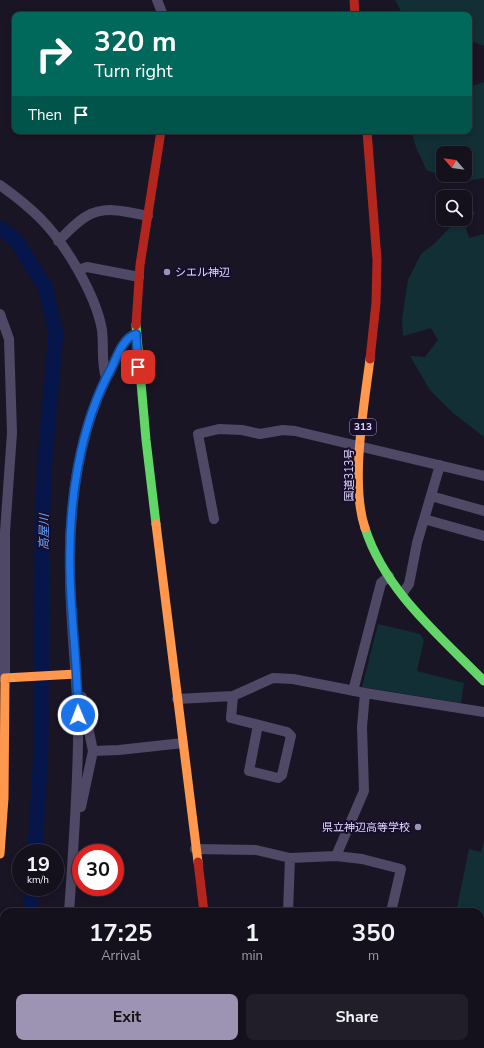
<!DOCTYPE html>
<html lang="en">
<head>
<meta charset="utf-8">
<style>
  body { margin:0; font-family:"Nunito Sans","Noto Sans JP",sans-serif; background:#211e29; color:#f1f3f6; height:100vh; display:flex; flex-direction:column; font-size:15px; white-space:nowrap }
  * { box-sizing:border-box; margin:0 }
  p { font-size:13px; color:#9d9da3 }
  .icon { flex:none; width:22px; height:22px; fill:none; stroke:currentColor; stroke-width:2; stroke-linecap:round; stroke-linejoin:round }
  .map { position:relative; flex:1; overflow:hidden }
  .details { position:absolute; left:0px; top:908px; width:484px; height:140px; display:flex; flex-direction:column; background:#14101c; border-radius:12px 12px 0 0; box-shadow:0 2px 6px #0003,0 0 0 1px #33303b }
  .details>* { flex:none }
  .banner { position:absolute; left:12px; top:12px; width:460px; height:122px; border-radius:8px; box-shadow:0 2px 6px #0003,0 0 0 1px #33303b; background:#00695c; color:#fff; overflow:hidden }
  .needle { width:26px; rotate:298deg }
  .controls { position:absolute; left:436px; top:146px; display:grid; gap:8px }
  .controls a { display:grid; place-items:center; width:36px; height:36px; border-radius:8px; background:#14101c; box-shadow:0 2px 6px #0003,0 0 0 1px #33303b; font-size:20px }
  .speed { position:absolute; left:12px; top:844px; display:flex; gap:8px; font-size:20px; font-weight:700; text-align:center }
  .speed>* { display:grid; place-content:center; width:52px; height:52px; border-radius:50%; background:#14101c; box-shadow:0 2px 6px #0003,0 0 0 1px #33303b; line-height:1 }
  .speed small { font-size:10px; font-weight:400 }
  .speed .limit { border:6px solid #d22; background:#fff; color:#111 }
  .pin { position:absolute; display:grid; place-items:center; width:34px; height:34px; color:#fff; margin:-17px; border-radius:8px; box-shadow:0 2px 6px #0006 }
  .me { position:absolute; width:44px; margin:-22px; rotate:359deg; stroke-linejoin:round; filter:drop-shadow(0 0 3px #0008) }
  .turn { display:flex; align-items:center; gap:14px; height:84px; padding:0 16px; font-size:18px }
  .turn .icon { width:52px; height:52px; stroke-width:2.5 }
  .turn b { display:block; font-size:28px; line-height:34px }
  .then { display:flex; align-items:center; height:38px; padding:0 16px; background:#0003; gap:8px; font-size:15px }
  .eta { display:flex; justify-content:space-evenly; align-items:center; height:68px; text-align:center }
  .eta b { font-size:24px; font-weight:700; line-height:28px }
  .primary-button { display:flex; gap:8px; margin-top:auto; padding:8px 16px }
  .primary-button a { flex:1; height:46px; border-radius:8px; background:#9d94b3; color:#111; font-size:16px; font-weight:700; line-height:46px; text-align:center }
  .primary-button a+a { background:#211e29; color:#f1f3f6 }
  .map>svg:first-child { display:block }
</style>
</head>
<body>
<div class="map">
<svg width="484" height="1048" viewBox="0 0 484 1048">
  <rect width="100%" height="100%" fill="#1a1525"/>
  <path fill="#112f35" fill-rule="evenodd" d="M 395,0 L 484,0 L 484,46 L 469,40 L 469,15 L 403,15 Z
    M 484,82 L 484,178 L 461,182 L 426,170 C 421,155 414,147 412,131 L 469,131 L 469,87 ZM 443,153 L 465,153 L 465,175 L 443,175 Z
    M 470,207 L 475,213 L 466,229 L 469,238 L 484,234 L 484,437 L 452,412 L 430,390 L 410,356 L 425,357 L 438,340 L 431,328 L 403,336 L 402,319 L 408,280 L 421,254 L 435,243 L 458,219 L 465,219 L 465,212 Z
    M 378,624 L 420,634 L 424,640 L 417,671 L 464,683 L 461,703 L 362,687 Z
    M 484,841 L 484,972 L 480,972 L 480,912 L 456,912 L 469,849 L 481,852 Z"/>
  <g fill="none" stroke-linecap="round" stroke-linejoin="round">
    <path stroke="#07164a" stroke-width="15" d="M 0,228 L 16,240 L 45,287 L 56,332 L 45,459 L 42,528 L 41,748 L 35,853
      M 30,912 L 32,887
      M 18,1048 L 18,1044"/>
    <path stroke="#4f4966" stroke-width="10" d="M 157,0 L 163,15
      M 0,185 C 14,195 28,206 40,218 C 65,243 96,295 102,330 C 104,346 101,362 106,378
      M 58,241 C 67,233 76,222 87,216 C 106,205 128,212 148,216
      M 78,270 L 87,267 L 139,277
      M 0,314 L 9,339 L 12,433 L 5,532 L 5,678 L 0,677
      M 431,496 L 484,511
      M 214,519 L 198,434 L 219,429 L 242,430 L 260,434 L 283,430 L 295,431 L 484,476
      M 424,519 L 484,536
      M 402,594 L 409,584 L 417,543 L 440,465
      M 353,691 L 381,583 L 389,576
      M 233,696 L 231,718 L 287,732 L 291,736 L 282,775 L 278,778 L 249,771 L 258,725
      M 177,699 L 233,696 L 273,678 L 293,679 L 365,693 L 484,712
      M 93,751 L 119,750 L 183,743
      M 81,807 L 93,751 L 82,697
      M 195,849 L 256,850 L 290,858 L 336,856 L 362,859 L 401,869 L 391,912
      M 336,856 L 364,791 L 362,727 L 365,693
      M 69,912 C 73,856 77,800 78,743 C 79,686 70,629 70,572 C 69,502 79,428 112,367 C 118,355 123,338 136,334
      M 288,912 L 290,858
      M 381,1044 L 405,1048
      M 59,1048 L 60,1044
      M 284,1048 L 284,1044"/>
    <path stroke="#63d668" stroke-width="9" d="M 136,325 L 146,440 L 156,524
      M 365,528 C 385,591 439,635 484,681"/>
    <path stroke="#ff974d" stroke-width="9" d="M 156,524 L 198,862
      M 365,528 C 350,484 364,406 370,359
      M 0,854 L 4,798 L 5,678 L 76,674"/>
    <path stroke="#b3261e" stroke-width="9" d="M 354,0 L 355,15
      M 367,131 L 377,260 L 376,303 L 370,359
      M 136,325 L 140,265 L 161,131
      M 198,862 L 204,912"/>
  </g>
  <g fill="none" stroke-linecap="round" stroke-linejoin="round">
    <defs>
      <path id="route" d="M 78,715 C 78,668 71,620 70,573 C 68,505 79,426 112,367 C 118,355 123,338 136,334 L 138,367"/>
    </defs>
    <use href="#route" stroke="#114b97" stroke-width="10"/>
    <use href="#route" stroke="#1a73e8" stroke-width="7"/>
  </g>
  <g fill="#9d94b3" stroke="#170e2c" stroke-width="1.5">
    <circle cx="167" cy="272" r="4"/>
    <circle cx="418" cy="827" r="4"/>
  </g>
  <g text-anchor="middle" dominant-baseline="central" stroke-width="4" stroke-linejoin="round" paint-order="stroke">
    <rect fill="#170e2c" stroke="#a69cc0" stroke-width="1" x="350" y="419" width="26" height="16" rx="3"/>
    <g font-size="10" font-weight="bold" fill="#e3d9ff">
      <text x="363" y="427">313</text>
    </g>
    <g font-size="11" fill="#e3d9ff" stroke="#170e2c" text-anchor="start">
      <text x="175" y="272">シエル神辺</text>
      <text x="410" y="827" text-anchor="end">県立神辺高等学校</text>
    </g>
    <g font-size="11" fill="#e3d9ff" stroke="#170e2c">
      <text transform="translate(349 475) rotate(-90)">国道313号</text>
    </g>
    <g font-size="12" font-style="italic" fill="#67a4ff" stroke="#170e2c">
      <text transform="translate(44 532) rotate(-89)">高屋川</text>
    </g>
  </g>
</svg>
<div class="controls">
<a><svg class="needle" viewBox="-14 -14 28 28"><path d="M0-13l5 13h-10z" fill="#e53935"/><path d="M0 13l5-13h-10z" fill="#9d9da3"/></svg></a>
<a><svg class="icon" aria-label="search" viewBox="0 0 24 24"><circle cx="10" cy="10" r="6"/><path d="M15 15l6 6"/></svg></a>
</div>
<div class="speed"><div>19<small>km/h</small></div><div class="limit">30</div></div>
<div class="pin" style="left:138px;top:367px;background:#d93025"><svg class="icon" aria-label="arrive" viewBox="0 0 24 24"><path d="M6 21V4h12l-3 4 3 4H6"/></svg></div>
<svg class="me" style="left:78px;top:715px" viewBox="-20 -20 40 40"><circle r="17" fill="#1a73e8" stroke="#fff" stroke-width="3"/><path d="M0-11L8 9 0 5-8 9z" fill="#fff"/></svg>
<div class="banner">
<div class="turn"><svg class="icon" aria-label="right" viewBox="0 0 24 24"><path d="M7 20v-9h11M14 6l5 5-5 5"/></svg><div><b>320 m</b>Turn right</div></div>
<div class="then">Then<svg class="icon" aria-label="arrive" viewBox="0 0 24 24"><path d="M6 21V4h12l-3 4 3 4H6"/></svg></div>
</div>
<section class="details">
<div class="eta">
<div><b>17:25</b><p>Arrival</p></div>
<div><b>1</b><p>min</p></div>
<div><b>350</b><p>m</p></div>
</div>
<div class="primary-button"><a>Exit</a><a>Share</a></div>
</section>
</div>
</body>
</html>
